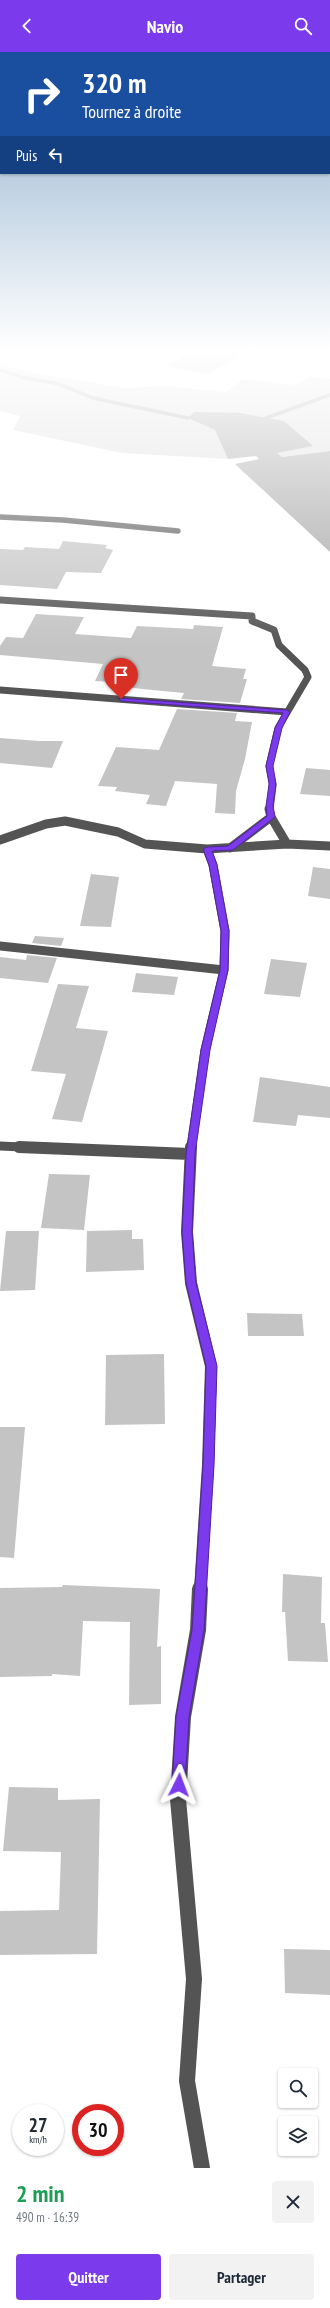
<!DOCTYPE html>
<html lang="fr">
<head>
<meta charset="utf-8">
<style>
  body { margin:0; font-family:"PT Sans Narrow",sans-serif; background:#f2f2f3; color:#1f2937; height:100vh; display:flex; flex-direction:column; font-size:15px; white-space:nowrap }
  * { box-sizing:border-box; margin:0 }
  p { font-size:13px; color:#747a83 }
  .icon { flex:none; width:22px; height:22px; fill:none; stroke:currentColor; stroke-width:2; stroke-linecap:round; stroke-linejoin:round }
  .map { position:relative; height:2116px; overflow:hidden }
  .details { display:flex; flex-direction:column; background:#fff; flex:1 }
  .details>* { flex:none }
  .top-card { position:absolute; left:0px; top:0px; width:330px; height:122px; box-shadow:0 1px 3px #0004; background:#1a4fa0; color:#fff; overflow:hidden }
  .buttons { position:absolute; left:278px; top:2016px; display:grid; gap:8px }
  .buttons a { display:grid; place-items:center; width:40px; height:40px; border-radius:4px; background:#fff; box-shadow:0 1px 3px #0004; font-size:20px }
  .speed { position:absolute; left:12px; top:2052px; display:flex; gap:8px; font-size:20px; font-weight:700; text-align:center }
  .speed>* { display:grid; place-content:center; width:52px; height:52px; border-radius:50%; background:#fff; box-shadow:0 1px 3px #0004; line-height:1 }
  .speed small { font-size:10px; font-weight:400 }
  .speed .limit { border:6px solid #d22; background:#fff; color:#111 }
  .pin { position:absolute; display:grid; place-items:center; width:34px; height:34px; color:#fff; margin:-41px -17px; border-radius:50% 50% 50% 0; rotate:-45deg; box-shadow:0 0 4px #0007 }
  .pin .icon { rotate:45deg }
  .me { position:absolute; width:44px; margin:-22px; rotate:3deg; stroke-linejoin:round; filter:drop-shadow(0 0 3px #0008) }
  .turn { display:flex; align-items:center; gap:14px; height:84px; padding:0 16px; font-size:18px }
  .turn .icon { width:52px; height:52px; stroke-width:2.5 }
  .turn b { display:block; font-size:28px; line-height:34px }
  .then { display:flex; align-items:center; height:38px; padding:0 16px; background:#0003; gap:8px; font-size:15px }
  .round { display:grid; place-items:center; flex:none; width:42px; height:42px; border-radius:4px; background:#f2f2f3 }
  .overview { display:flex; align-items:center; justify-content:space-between; height:68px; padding:0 16px }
  h1 { font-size:24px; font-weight:600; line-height:30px; color:#1e9e55 }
  .primary-button { display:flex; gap:8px; margin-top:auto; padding:8px 16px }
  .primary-button a { flex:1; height:46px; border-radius:4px; background:#7c3aed; color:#fff; font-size:16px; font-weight:600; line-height:46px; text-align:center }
  .primary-button a+a { background:#f2f2f3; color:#1f2937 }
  header { display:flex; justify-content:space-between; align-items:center; height:52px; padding:0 16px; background:#7c3aed; color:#fff; font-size:18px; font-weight:600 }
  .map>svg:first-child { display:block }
</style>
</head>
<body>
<header><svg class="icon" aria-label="back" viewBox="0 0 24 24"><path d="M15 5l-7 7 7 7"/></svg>Navio<svg class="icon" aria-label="search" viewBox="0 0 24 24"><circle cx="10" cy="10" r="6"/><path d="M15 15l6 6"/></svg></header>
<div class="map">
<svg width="330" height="2116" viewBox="0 0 330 2116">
  <rect width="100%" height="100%" fill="#fff"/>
  <path fill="#dbdbdb" d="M 0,312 L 28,320 L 126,336 L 164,334 L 226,340 L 242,327 L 295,333 L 311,325 L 330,327 L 330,399 L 282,405 L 276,401 L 312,394 L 189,366 L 215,378 L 228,407 L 122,401 L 13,378 L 20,364 L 0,359 Z"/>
  <path fill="#a2a2a2" d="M 194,360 L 240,361 L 284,369 L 313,394 L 277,401 L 282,405 L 330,399 L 330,500 L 235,412 L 259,407 L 256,404 L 228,407 L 215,378 L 188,366 Z"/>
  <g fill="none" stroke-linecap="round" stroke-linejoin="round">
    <path stroke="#a2a2a2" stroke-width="3.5" d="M 0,318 L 21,325 L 59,332 L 93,346 L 188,366
      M 266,366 L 330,343"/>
  </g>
  <path fill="#c4c4c4" d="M 191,300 L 247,300 L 207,322 L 166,314 Z
    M 63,489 L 107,493 L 105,496 L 113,498 L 101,521 L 66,520 L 57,537 L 0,533 L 0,497 L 23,498 L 25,495 L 59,497 Z
    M 36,562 L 84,565 L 75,582 L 131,586 L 137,574 L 193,577 L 194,573 L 223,575 L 212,614 L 246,617 L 243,627 L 247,627 L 240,651 L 181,647 L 184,641 L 142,637 L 127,635 L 129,631 L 95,629 L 103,612 L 0,603 L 0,594 L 6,585 L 23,586 Z
    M 177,657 L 237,661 L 235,669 L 252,670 L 245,707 L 236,739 L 235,762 L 215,761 L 217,732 L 175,729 L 166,754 L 146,752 L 150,743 L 115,739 L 117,735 L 98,734 L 116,695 L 159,698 Z
    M 0,686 L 39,689 L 63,689 L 52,716 L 0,711 Z
    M 306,716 L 330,718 L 330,744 L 300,742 Z
    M 313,815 L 330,817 L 330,847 L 308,844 Z
    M 91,822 L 119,825 L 111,875 L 80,874 Z
    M 35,884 L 64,886 L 61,894 L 32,891 Z
    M 27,903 L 57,906 L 48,931 L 0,926 L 0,905 L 26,908 Z
    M 271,907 L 307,911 L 300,945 L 264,942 Z
    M 136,921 L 178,925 L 174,943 L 132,940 Z
    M 58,932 L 89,934 L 76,976 L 108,979 L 82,1070 L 52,1067 L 66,1022 L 31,1019 Z
    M 260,1025 L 330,1035 L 330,1066 L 298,1063 L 296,1074 L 253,1070 Z
    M 49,1122 L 90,1123 L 84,1178 L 41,1176 Z
    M 132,1178 L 132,1187 L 143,1187 L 144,1218 L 86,1220 L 87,1179 Z
    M 6,1179 L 39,1179 L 35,1238 L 0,1239 Z
    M 247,1261 L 302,1262 L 304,1284 L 248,1284 Z
    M 164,1302 L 165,1372 L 105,1373 L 106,1303 Z
    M 0,1375 L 25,1375 L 14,1506 L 0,1505 Z
    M 283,1522 L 322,1525 L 321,1571 L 325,1571 L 328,1610 L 288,1609 L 285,1560 L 282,1560 Z
    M 63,1533 L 160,1537 L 157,1595 L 161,1594 L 161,1652 L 129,1653 L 130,1570 L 83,1569 L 80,1624 L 52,1622 L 52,1624 L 0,1625 L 0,1536 L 62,1535 Z
    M 9,1735 L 58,1736 L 58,1748 L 100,1747 L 97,1902 L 0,1903 L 0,1859 L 59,1858 L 61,1800 L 3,1799 Z
    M 284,1897 L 330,1898 L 330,1943 L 285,1941 Z"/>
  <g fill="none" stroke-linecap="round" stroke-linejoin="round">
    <path stroke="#545454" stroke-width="5.5" d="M 0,465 L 63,468 L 178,479"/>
    <path stroke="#545454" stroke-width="7" d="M 0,548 L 252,564 L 252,569 L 274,578 L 279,593 L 305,618 L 308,625 L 278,676 L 269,714 L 273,733 L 270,758
      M 0,638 L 287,660"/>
    <path stroke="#545454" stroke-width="9" d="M 269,757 L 271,765 L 287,792
      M 0,788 L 46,772 L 65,769 L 118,780 L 145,792 L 207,797 L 287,792 L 330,794
      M 230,796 L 271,765
      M 0,894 L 224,918
      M 0,1094 L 43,1096
      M 191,1096 L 205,998 L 224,918 L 225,879 L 213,813 L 207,797"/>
    <path stroke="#545454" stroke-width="12" d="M 19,1095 L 190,1102
      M 191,1095 L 187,1180 L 191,1231 L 211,1314 L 208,1413 L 200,1538"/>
    <path stroke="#545454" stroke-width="16" d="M 200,1537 L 198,1578 L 183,1665 L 178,1747 L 194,1927 L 187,2029 L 202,2116"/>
  </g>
  <linearGradient id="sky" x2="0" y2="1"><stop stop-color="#8cadcc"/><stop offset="0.5" stop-color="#fff"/><stop offset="1" stop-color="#fff" stop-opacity="0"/></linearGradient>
  <rect width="330" height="597" fill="url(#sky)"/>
  <path fill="#7c3aed" stroke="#51269a" d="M 119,646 L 287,658 L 290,660 L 282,676 L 273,714 L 276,732 L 273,754 L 275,765 L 233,798 L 212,799 L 217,813 L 229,879 L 228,918 L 210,998 L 195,1102 L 192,1180 L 196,1231 L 217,1314 L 214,1413 L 204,1578 L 189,1665 L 185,1733 L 183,1738 L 179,1740 L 174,1738 L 172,1733 L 176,1665 L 192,1578 L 203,1413 L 206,1314 L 186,1231 L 182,1180 L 186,1102 L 201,998 L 220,918 L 221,879 L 209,813 L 203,797 L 207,795 L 228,794 L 267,764 L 266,754 L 269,732 L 266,714 L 275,676 L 283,661 L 121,649 Z"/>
</svg>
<div class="buttons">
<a><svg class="icon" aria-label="search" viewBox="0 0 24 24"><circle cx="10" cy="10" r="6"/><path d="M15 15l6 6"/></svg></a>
<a><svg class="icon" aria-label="layers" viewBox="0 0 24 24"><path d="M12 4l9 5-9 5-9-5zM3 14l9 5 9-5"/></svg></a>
</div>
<div class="speed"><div>27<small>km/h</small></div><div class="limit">30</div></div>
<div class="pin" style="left:121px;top:647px;background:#d93025"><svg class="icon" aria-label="arrive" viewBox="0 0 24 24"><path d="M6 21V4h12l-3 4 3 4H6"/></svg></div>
<svg class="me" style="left:179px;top:1733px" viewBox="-20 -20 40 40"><path d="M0-17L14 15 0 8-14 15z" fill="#7c3aed" stroke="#fff" stroke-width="4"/></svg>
<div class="top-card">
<div class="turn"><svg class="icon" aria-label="right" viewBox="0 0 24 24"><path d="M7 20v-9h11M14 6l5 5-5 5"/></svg><div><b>320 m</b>Tournez à droite</div></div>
<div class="then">Puis<svg class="icon" aria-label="left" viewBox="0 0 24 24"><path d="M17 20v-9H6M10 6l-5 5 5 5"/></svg></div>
</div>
</div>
<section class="details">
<div class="overview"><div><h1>2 min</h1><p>490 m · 16:39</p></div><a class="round"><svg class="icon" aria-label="close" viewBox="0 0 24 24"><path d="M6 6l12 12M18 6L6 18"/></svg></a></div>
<div class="primary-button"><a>Quitter</a><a>Partager</a></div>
</section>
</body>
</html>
